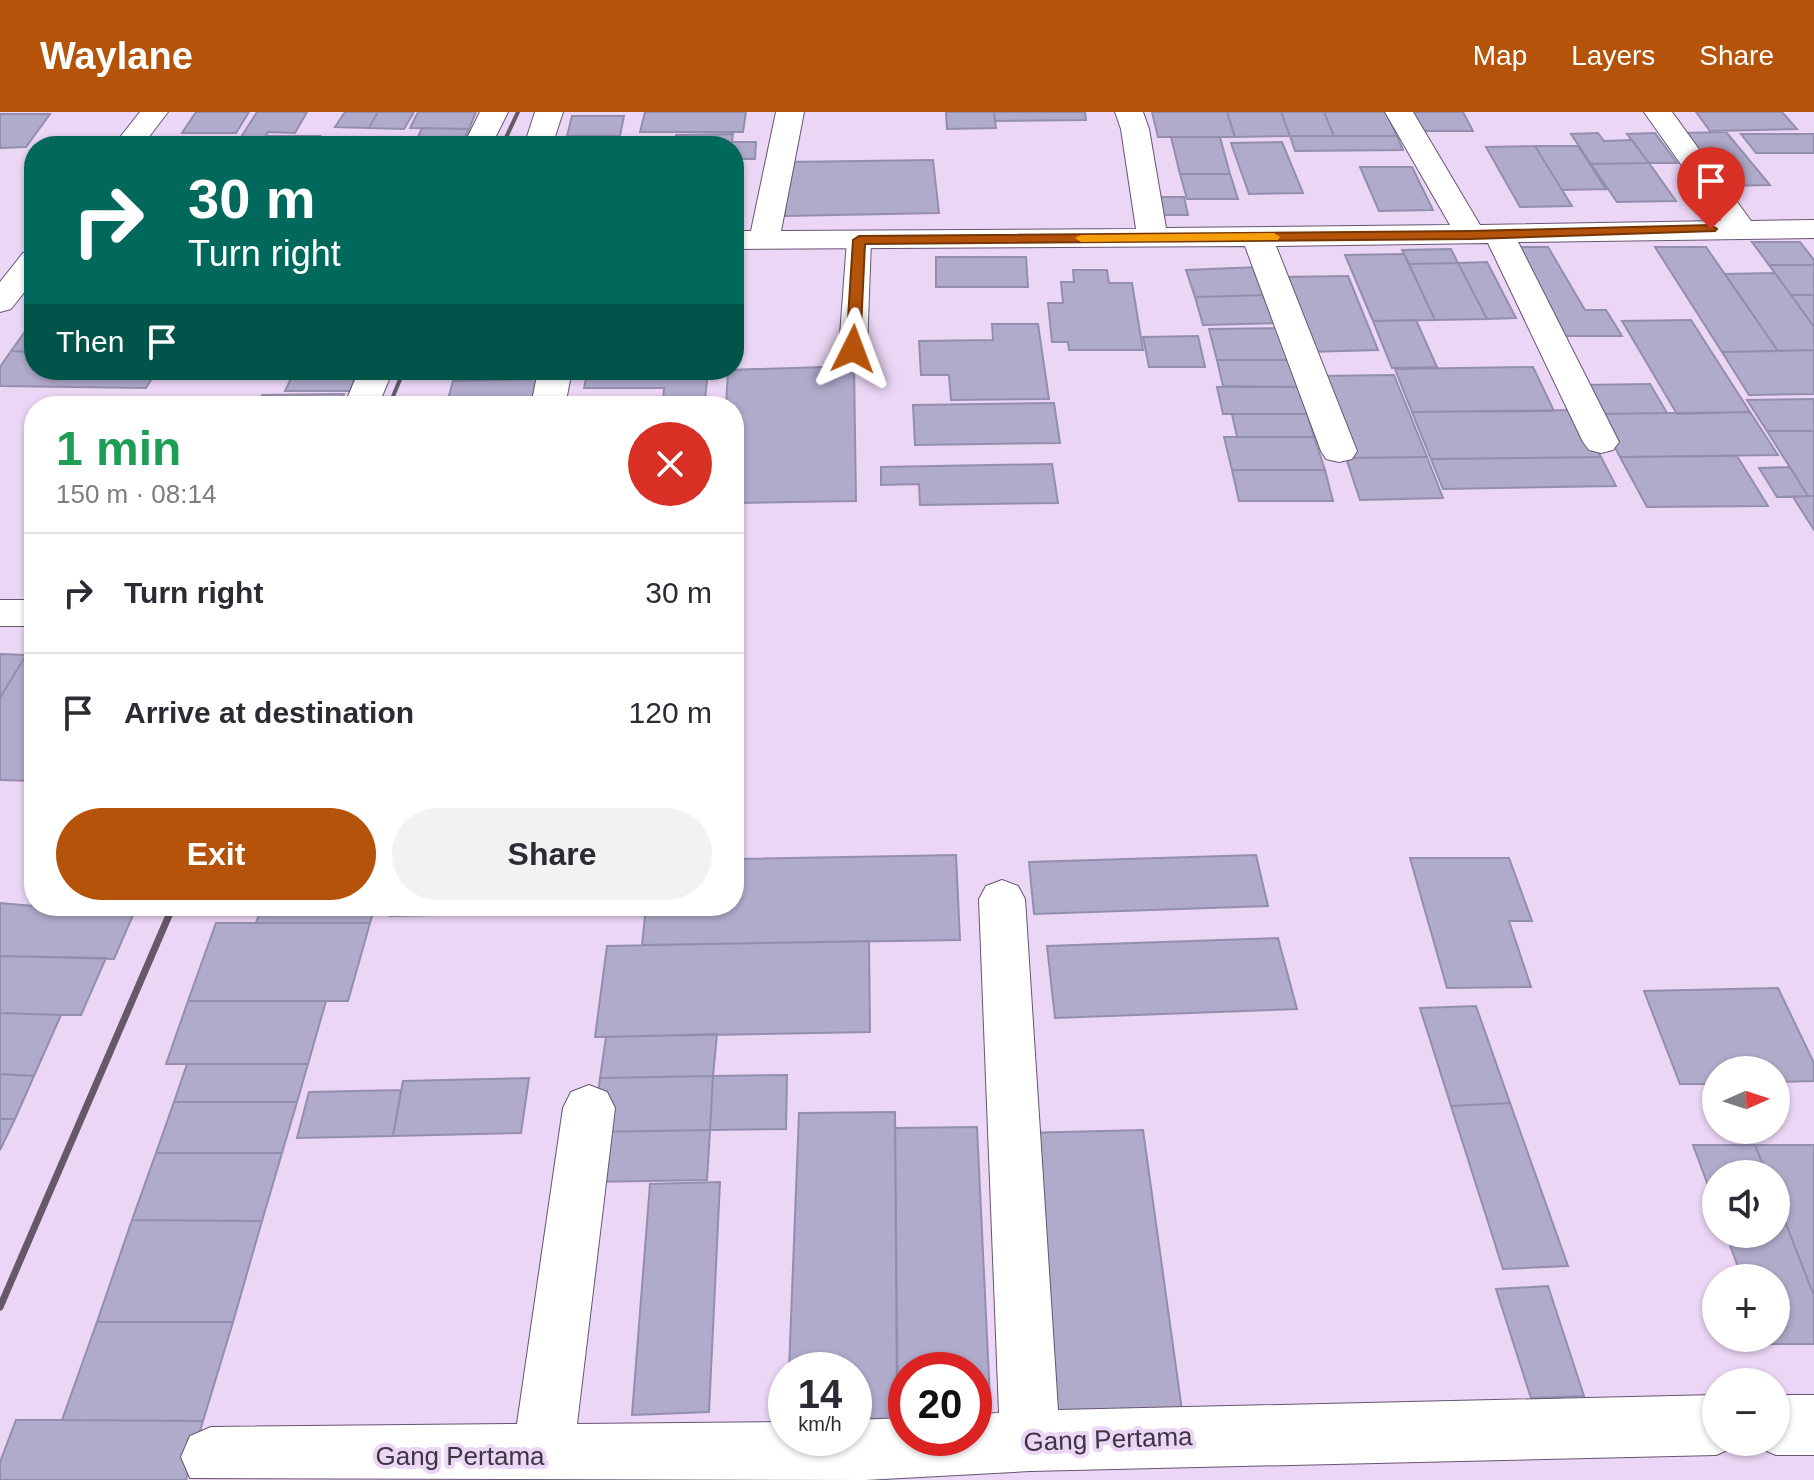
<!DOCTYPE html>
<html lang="en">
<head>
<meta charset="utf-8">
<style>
  body { margin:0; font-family:Helvetica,sans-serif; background:#f2f2f3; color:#2b2b33; height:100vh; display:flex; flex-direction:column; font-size:30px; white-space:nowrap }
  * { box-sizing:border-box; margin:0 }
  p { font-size:26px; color:#7c7c81 }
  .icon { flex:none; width:44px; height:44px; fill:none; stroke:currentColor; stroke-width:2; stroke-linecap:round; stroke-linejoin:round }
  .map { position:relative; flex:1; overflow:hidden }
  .drawer { position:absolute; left:24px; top:284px; width:720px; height:520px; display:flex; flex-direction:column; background:#fff; border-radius:32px; box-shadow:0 2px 6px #0004 }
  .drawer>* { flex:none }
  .top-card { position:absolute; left:24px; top:24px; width:720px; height:244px; border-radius:32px; box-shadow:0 2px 6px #0004; background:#00695c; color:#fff; overflow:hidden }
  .needle { width:52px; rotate:87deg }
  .buttons { position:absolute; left:1702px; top:944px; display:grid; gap:16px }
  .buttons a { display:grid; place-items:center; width:88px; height:88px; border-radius:50%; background:#fff; box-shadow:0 2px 6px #0004; font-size:40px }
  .speed { position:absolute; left:768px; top:1240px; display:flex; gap:16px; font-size:40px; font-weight:700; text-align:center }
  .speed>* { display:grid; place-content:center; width:104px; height:104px; border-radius:50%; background:#fff; box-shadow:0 2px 6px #0004; line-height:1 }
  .speed small { font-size:20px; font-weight:400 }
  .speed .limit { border:12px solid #d22; background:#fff; color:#111 }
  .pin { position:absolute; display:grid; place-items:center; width:68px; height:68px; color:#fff; margin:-82px -34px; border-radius:50% 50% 50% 0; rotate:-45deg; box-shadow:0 0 8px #0007 }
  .pin .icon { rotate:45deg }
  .me { position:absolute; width:88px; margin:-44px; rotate:3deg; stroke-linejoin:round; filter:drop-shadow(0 0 6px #0008) }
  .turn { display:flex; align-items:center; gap:28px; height:168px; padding:0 32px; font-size:36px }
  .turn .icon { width:104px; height:104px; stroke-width:2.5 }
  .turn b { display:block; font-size:56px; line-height:68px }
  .then { display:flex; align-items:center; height:76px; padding:0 32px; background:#0003; gap:16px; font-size:30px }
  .round { display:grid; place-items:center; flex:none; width:84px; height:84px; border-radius:42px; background:#f2f2f3 }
  .summary { display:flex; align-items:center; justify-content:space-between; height:136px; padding:0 32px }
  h1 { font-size:48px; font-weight:700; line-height:60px; color:#1e9e55 }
  .action { display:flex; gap:16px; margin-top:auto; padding:16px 32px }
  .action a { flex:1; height:92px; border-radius:48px; background:#b45309; color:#fff; font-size:32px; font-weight:700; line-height:92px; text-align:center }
  .action a+a { background:#f2f2f3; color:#2b2b33 }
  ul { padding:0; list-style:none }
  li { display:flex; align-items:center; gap:24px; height:120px; padding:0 32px; border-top:2px solid #e1e1e2 }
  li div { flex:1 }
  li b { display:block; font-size:30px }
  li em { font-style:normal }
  header { display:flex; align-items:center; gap:48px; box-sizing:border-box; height:112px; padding:0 40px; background:#b45309; color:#fff }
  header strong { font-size:38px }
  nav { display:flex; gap:44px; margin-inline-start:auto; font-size:28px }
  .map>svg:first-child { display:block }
</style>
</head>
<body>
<header>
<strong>Waylane</strong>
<nav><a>Map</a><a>Layers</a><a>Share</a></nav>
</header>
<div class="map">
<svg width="1814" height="1368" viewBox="0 0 1814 1368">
  <rect width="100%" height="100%" fill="#ebd6f5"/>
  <path fill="#b0aacb" stroke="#948eae" stroke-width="2" d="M 196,0 L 249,0 L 236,21 L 182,21 Z
    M 257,0 L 307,0 L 295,21 L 268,20 L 260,34 L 236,33 Z
    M 345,0 L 378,0 L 369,16 L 335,15 Z
    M 378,0 L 414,0 L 404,17 L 369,16 Z
    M 418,0 L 476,0 L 469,17 L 410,16 Z
    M 645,0 L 746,0 L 743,20 L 640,20 Z
    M 946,0 L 994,0 L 996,16 L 947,17 Z
    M 994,0 L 1085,0 L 1086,8 L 995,9 Z
    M 1152,0 L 1227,0 L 1235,25 L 1158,25 Z
    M 1227,0 L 1281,0 L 1290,24 L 1235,25 Z
    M 1281,0 L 1324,0 L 1334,24 L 1290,24 Z
    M 1324,0 L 1386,0 L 1397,24 L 1334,24 Z
    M 1402,0 L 1463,0 L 1473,19 L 1413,19 Z
    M 1696,0 L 1782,0 L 1797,17 L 1710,19 Z
    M 0,2 L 50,2 L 26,35 L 0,36 Z
    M 572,4 L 624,4 L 620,24 L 567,24 Z
    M 422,16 L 469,17 L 461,34 L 414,34 Z
    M 1726,20 L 1770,73 L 1724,74 L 1682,21 Z
    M 1598,21 L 1604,29 L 1632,28 L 1649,51 L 1591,52 L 1571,22 Z
    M 1655,21 L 1677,51 L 1649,51 L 1627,22 Z
    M 733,22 L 732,30 L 756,30 L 755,47 L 734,47 L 734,34 L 674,34 L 676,23 Z
    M 1741,22 L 1814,22 L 1814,41 L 1756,41 Z
    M 267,24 L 320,24 L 314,34 L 261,34 Z
    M 620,24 L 618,34 L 548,34 L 550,25 Z
    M 1290,24 L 1397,24 L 1403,38 L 1295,39 Z
    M 1171,25 L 1220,25 L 1230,62 L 1180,62 Z
    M 1282,30 L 1303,81 L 1249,82 L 1231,31 Z
    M 1535,34 L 1578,34 L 1606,77 L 1562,78 Z
    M 1535,34 L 1562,78 L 1572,94 L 1520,95 L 1486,35 Z
    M 933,48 L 939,101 L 785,104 L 787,50 Z
    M 1649,51 L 1676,89 L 1617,90 L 1591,52 Z
    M 1360,55 L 1412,55 L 1433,98 L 1379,99 Z
    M 1180,62 L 1230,62 L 1238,87 L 1187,87 Z
    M 1149,85 L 1184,85 L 1188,103 L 1152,103 Z
    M 1752,130 L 1800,130 L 1814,148 L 1814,153 L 1769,153 Z
    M 1512,135 L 1548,135 L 1585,198 L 1606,198 L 1622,224 L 1560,224 Z
    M 1655,135 L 1706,135 L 1778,239 L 1722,240 Z
    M 1451,137 L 1458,151 L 1409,152 L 1402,138 Z
    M 1404,142 L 1435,208 L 1373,209 L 1345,143 Z
    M 936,145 L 1026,145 L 1028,175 L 936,175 Z
    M 1487,150 L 1516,206 L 1487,207 L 1458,151 Z
    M 1458,151 L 1487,207 L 1435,208 L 1409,152 Z
    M 1769,153 L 1814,153 L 1814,183 L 1791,183 Z
    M 1259,155 L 1269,183 L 1195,185 L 1186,158 Z
    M 1073,158 L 1107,158 L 1109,171 L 1132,171 L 1143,238 L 1069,238 L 1068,230 L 1052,230 L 1048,191 L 1063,191 L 1061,170 L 1074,170 Z
    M 1775,161 L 1814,215 L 1814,238 L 1778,239 L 1725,162 Z
    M 1348,164 L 1378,238 L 1306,240 L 1279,165 Z
    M 1269,183 L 1280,211 L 1203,213 L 1195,185 Z
    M 1791,183 L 1814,183 L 1814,215 Z
    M 34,207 L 34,240 L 11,239 Z
    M 1416,208 L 1437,255 L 1392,256 L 1373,209 Z
    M 1691,208 L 1750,300 L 1677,302 L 1622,209 Z
    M 992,212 L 1038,212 L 1049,287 L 951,288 L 949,263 L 921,263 L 919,229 L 993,228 Z
    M 1282,216 L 1292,248 L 1217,248 L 1209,217 Z
    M 1198,224 L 1205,255 L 1149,255 L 1143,225 Z
    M 1814,238 L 1814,282 L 1749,283 L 1722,240 Z
    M 11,239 L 34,240 L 34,258 L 157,258 L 146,276 L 0,274 L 0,255 Z
    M 1217,248 L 1292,248 L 1300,275 L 1223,274 Z
    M 854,254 L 856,389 L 734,391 L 734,294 L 726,294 L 728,258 Z
    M 1533,255 L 1554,299 L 1412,300 L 1395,257 Z
    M 295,258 L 358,258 L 350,279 L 285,279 Z
    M 476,258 L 544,258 L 542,267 L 474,268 Z
    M 588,258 L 708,258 L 705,288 L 663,288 L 664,276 L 584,276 Z
    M 1394,263 L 1427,345 L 1346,346 L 1318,264 Z
    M 542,267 L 537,294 L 446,294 L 453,269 Z
    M 1650,272 L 1667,301 L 1597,302 L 1581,273 Z
    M 1217,275 L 1300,275 L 1307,302 L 1223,302 Z
    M 344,282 L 339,294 L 257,294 L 262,283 Z
    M 1814,287 L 1814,319 L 1767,319 L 1747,288 Z
    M 686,288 L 685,294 L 581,294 L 582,290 Z
    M 1054,291 L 1060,331 L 915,333 L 913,293 Z
    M 1576,298 L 1601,345 L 1431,347 L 1412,300 Z
    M 1750,300 L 1778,343 L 1620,345 L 1597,302 Z
    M 1232,302 L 1307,302 L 1314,325 L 1237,325 Z
    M 1767,319 L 1814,319 L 1814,384 L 1808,384 Z
    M 1224,325 L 1314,325 L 1325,358 L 1232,358 Z
    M 1737,344 L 1768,394 L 1647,395 L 1620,345 Z
    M 1427,345 L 1443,386 L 1360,388 L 1346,346 Z
    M 1601,345 L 1616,374 L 1443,377 L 1431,347 Z
    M 1052,352 L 1058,391 L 920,393 L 919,372 L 881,373 L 881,355 Z
    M 1790,355 L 1808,384 L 1777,385 L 1759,356 Z
    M 1232,358 L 1325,358 L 1333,389 L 1239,389 Z
    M 1808,384 L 1814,384 L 1814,418 L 1793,385 Z
    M 0,542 L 26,543 L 0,586 Z
    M 26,543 L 34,543 L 34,669 L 0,668 L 0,586 Z
    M 956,743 L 960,828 L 642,833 L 646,794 L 734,794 L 734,747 Z
    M 1256,743 L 1268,794 L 1034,802 L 1029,750 Z
    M 1410,746 L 1509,746 L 1532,809 L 1509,809 L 1531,875 L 1447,876 Z
    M 0,791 L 34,794 L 137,794 L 114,847 L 0,844 Z
    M 262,794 L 375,794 L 370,811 L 256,811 Z
    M 393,794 L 623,794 L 622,799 L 390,804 Z
    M 216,811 L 370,811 L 348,889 L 188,889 Z
    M 1278,826 L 1297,897 L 1055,906 L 1047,834 Z
    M 869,829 L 870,920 L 595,925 L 607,834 Z
    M 0,844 L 106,846 L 81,903 L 61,903 L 0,901 Z
    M 1778,876 L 1814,951 L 1814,969 L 1776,970 L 1776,958 L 1716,958 L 1716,972 L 1680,972 L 1644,879 Z
    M 188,889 L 326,889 L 308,952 L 166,952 Z
    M 1476,894 L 1510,991 L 1451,994 L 1420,896 Z
    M 0,901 L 61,903 L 34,964 L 0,962 Z
    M 717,922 L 713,964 L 600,966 L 606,925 Z
    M 187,952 L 308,952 L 297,990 L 174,990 Z
    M 0,962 L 34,964 L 15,1007 L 0,1007 Z
    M 787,963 L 786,1017 L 710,1018 L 713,964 Z
    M 713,964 L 710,1018 L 594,1020 L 600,966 Z
    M 529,966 L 521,1021 L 393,1024 L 403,969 Z
    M 401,978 L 393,1024 L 297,1026 L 309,980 Z
    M 174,990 L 297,990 L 282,1041 L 156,1041 Z
    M 1510,991 L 1568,1154 L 1503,1157 L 1451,994 Z
    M 895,1000 L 898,1327 L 786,1326 L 854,1326 L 854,1258 L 789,1258 L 799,1001 Z
    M 0,1007 L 15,1007 L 0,1038 Z
    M 977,1015 L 990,1287 L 974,1287 L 974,1258 L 906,1258 L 906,1288 L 897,1288 L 895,1016 Z
    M 710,1018 L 707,1068 L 588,1070 L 594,1020 Z
    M 1143,1018 L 1185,1320 L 1049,1325 L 1024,1021 Z
    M 1693,1033 L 1755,1033 L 1767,1062 L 1716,1062 L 1716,1095 Z
    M 1755,1033 L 1814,1033 L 1814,1184 L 1776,1086 L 1776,1062 L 1767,1062 Z
    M 156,1041 L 282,1041 L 262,1109 L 132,1108 Z
    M 720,1070 L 709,1300 L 632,1303 L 650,1072 Z
    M 1776,1086 L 1814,1184 L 1814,1232 L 1766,1232 L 1764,1226 L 1776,1226 L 1776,1166 L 1742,1166 L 1726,1122 L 1776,1122 Z
    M 132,1108 L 262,1109 L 233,1210 L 97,1210 Z
    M 1548,1174 L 1584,1284 L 1531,1286 L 1496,1177 Z
    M 97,1210 L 233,1210 L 203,1309 L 62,1308 Z
    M 16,1308 L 62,1308 L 203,1309 L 186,1368 L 0,1368 L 0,1350 Z"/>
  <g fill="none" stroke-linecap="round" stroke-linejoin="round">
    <defs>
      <path id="service" d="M 859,121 L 868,123 L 871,128 L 867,237 L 863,243 L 843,243 L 839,237 L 847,128 L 850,123 Z"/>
      <path id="minor" d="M 140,0 L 168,0 L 142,34 L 113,34 Z
        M 480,0 L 508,0 L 491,34 L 463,34 Z
        M 535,0 L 563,0 L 552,34 L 524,34 Z
        M 776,0 L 804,0 L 781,119 L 1136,117 L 1121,17 L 1115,0 L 1143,0 L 1149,17 L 1166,116 L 1450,113 L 1385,0 L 1413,0 L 1480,113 L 1721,109 L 1644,0 L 1672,0 L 1751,109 L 1814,108 L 1814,126 L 1518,130 L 1619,330 L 1613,338 L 1601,341 L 1589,338 L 1583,330 L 1488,131 L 1276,134 L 1357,339 L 1352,347 L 1339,350 L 1326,347 L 1321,339 L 1245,134 L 734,137 L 734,119 L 751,119 Z
        M 34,139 L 34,168 L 11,197 L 0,200 L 0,170 L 23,141 Z
        M 359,258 L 393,258 L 378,294 L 344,294 Z
        M 538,258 L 572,258 L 565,294 L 531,294 Z
        M 0,488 L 34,488 L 34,514 L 0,514 Z
        M 1002,768 L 1018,774 L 1025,787 L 1058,1298 L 1716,1283 L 1716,1330 L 1739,1330 L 1737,1334 L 1716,1343 L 1030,1359 L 865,1368 L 190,1366 L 181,1345 L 190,1324 L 211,1315 L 517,1312 L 563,996 L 571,980 L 589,973 L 607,980 L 615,996 L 577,1312 L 786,1310 L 786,1326 L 854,1326 L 854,1308 L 906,1306 L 906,1326 L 974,1326 L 974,1302 L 999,1301 L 979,787 L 986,774 Z
        M 1776,1283 L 1814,1283 L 1814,1343 L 1776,1343 L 1755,1334 L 1753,1330 L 1776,1330 Z"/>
    </defs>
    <use href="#service" stroke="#675570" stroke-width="2"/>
    <use href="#minor" stroke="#675570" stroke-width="2"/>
    <use href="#service" fill="#fff" fill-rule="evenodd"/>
    <use href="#minor" fill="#fff" fill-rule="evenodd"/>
    <path stroke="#645869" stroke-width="4" d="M 502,34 L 518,0
      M 389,294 L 404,258"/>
    <path stroke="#645869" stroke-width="7" d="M 0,1195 L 173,794"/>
  </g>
  <path fill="#b45309" stroke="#753606" stroke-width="2" d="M 1711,113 L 1717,117 L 1715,119 L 1471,127 L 865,132 L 860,237 L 853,241 L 846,237 L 853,128 L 859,124 L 1471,119 Z"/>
  <path fill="#f59e0b" d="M 1274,121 L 1280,125 L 1278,128 L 1081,130 L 1075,126 L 1081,123 Z"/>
  <g text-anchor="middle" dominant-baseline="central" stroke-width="8" stroke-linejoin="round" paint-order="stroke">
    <g font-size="26" fill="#3e3542" stroke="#ebd6f5">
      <text transform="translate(1108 1327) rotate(-2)">Gang Pertama</text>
      <text x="460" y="1344">Gang Pertama</text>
    </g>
  </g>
</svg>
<div class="buttons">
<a><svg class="needle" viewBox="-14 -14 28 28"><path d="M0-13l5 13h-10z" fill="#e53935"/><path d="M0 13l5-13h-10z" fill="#7c7c81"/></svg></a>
<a><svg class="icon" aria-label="sound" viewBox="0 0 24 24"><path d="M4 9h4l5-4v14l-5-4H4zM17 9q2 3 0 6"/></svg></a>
<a>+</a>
<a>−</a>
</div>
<div class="speed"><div>14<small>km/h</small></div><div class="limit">20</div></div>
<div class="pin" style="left:1711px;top:117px;background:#d93025"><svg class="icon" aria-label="arrive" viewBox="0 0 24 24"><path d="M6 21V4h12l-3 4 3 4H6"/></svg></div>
<svg class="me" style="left:853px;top:237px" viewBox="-20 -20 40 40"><path d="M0-17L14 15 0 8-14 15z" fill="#b45309" stroke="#fff" stroke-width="4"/></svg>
<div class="top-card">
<div class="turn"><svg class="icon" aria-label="right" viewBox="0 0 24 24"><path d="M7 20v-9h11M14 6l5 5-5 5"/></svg><div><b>30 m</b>Turn right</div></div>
<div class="then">Then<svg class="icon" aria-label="arrive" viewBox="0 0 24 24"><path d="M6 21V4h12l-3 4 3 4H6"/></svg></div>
</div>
<section class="drawer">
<div class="summary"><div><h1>1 min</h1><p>150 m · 08:14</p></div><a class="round" style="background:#d93025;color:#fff"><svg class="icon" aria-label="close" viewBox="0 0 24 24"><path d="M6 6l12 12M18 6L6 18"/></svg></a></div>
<ul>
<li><svg class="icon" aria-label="right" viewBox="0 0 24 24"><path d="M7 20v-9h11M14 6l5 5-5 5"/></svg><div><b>Turn right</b></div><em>30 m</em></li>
<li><svg class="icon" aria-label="arrive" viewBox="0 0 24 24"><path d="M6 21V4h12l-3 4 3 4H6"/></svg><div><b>Arrive at destination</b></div><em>120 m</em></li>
</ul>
<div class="action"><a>Exit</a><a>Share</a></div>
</section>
</div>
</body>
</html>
